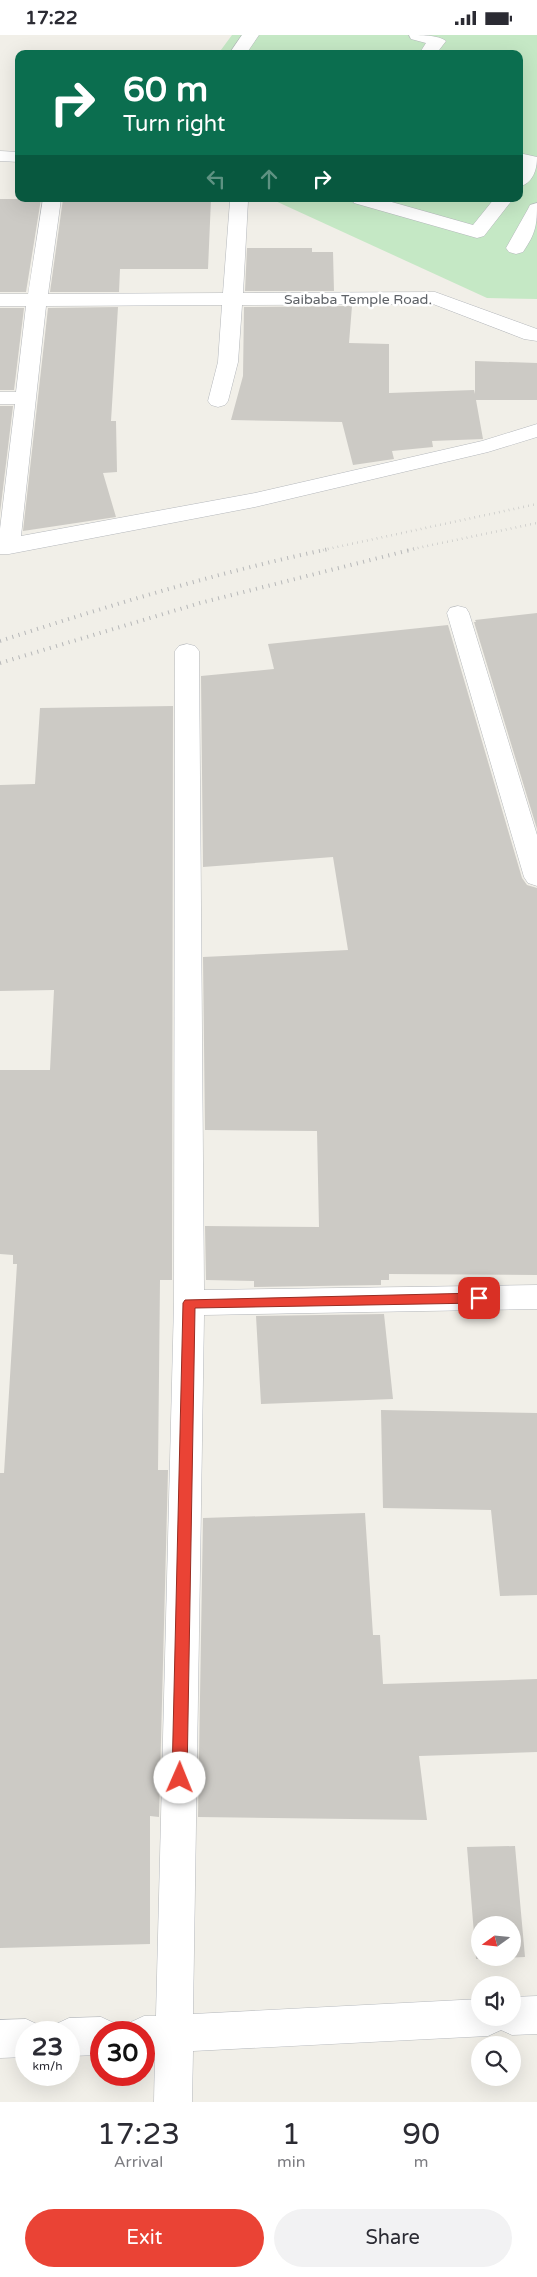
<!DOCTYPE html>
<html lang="en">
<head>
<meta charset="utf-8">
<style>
  body { margin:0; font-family:"Varela Round",sans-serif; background:#f2f2f3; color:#2b2b33; height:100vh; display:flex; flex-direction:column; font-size:19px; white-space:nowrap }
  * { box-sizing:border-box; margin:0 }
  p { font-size:16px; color:#7c7c81 }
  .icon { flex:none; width:28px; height:28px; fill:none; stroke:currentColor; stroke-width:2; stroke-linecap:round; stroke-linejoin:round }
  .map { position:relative; height:2067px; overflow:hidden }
  .side { display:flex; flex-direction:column; background:#fff; flex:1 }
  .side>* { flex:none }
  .banner { position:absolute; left:15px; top:15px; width:508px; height:152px; border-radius:10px; box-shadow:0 5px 20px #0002; background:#0b6e4f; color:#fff; overflow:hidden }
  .needle { width:32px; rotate:255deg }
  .fabs { position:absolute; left:471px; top:1881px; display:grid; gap:10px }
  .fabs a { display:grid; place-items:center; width:50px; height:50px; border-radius:50%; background:#fff; box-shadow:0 5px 20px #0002; font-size:25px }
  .speed { position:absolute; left:15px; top:1986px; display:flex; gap:10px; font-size:25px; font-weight:700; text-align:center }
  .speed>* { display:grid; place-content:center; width:65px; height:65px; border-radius:50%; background:#fff; box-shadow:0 5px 20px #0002; line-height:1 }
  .speed small { font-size:12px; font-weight:400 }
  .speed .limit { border:8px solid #d22; background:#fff; color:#111 }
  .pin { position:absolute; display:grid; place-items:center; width:42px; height:42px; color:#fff; margin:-21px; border-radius:10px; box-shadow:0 2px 8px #0006 }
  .me { position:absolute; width:55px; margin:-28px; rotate:1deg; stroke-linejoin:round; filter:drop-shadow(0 0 4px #0008) }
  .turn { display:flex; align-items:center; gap:18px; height:105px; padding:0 25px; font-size:22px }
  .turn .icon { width:65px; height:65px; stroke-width:2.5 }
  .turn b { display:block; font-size:35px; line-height:42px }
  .lanes { display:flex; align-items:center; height:48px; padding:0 25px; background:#0003; justify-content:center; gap:25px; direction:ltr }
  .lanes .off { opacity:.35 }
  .eta { display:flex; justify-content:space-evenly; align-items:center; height:85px; text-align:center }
  .eta b { font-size:30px; font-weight:600; line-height:35px }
  .primary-button { display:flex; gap:10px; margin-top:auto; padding:10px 25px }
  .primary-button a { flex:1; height:58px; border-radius:30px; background:#ea4335; color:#fff; font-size:20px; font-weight:600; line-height:58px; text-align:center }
  .primary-button a+a { background:#f2f2f3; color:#2b2b33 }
  .status { display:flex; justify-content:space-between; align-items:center; height:35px; padding:0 25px; background:#fff; direction:ltr }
  .status svg { height:14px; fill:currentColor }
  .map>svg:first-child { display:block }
</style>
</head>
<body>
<div class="status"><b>17:22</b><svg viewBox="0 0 49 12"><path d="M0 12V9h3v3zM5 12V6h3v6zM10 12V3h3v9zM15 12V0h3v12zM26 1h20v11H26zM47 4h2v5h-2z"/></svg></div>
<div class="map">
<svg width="537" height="2067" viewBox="0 0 537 2067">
  <rect width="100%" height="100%" fill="#f1efe8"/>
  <path fill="#c5e8c5" d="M 232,0 L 537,0 L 537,264 L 487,263 L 271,164 L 519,164 L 519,19 L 218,19 Z"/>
  <path fill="#cccac5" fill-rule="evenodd" d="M 0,164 L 41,164 L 26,257 L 0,257 Z
    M 63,164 L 211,164 L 208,234 L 120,234 L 119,257 L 50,257 Z
    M 247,213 L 312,213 L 312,217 L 333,217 L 334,256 L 245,256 Z
    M 352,271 L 349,308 L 389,309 L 389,358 L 474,355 L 475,359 L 475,326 L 537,328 L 537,365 L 476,365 L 483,404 L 432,406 L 433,412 L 392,416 L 394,424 L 353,430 L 342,387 L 231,385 L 243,341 L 244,272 Z
    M 118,272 L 111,386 L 116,386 L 117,437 L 103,438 L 116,482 L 23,496 L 48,273 Z
    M 0,273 L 24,273 L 14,355 L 0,355 Z
    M 0,371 L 13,371 L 0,478 Z
    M 537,578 L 537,794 L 474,587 L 476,587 L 475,585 Z
    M 448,590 L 522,843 L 527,850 L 537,853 L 537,1240 L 389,1239 L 389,1245 L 381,1245 L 381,1250 L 254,1252 L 254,1246 L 206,1245 L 205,1191 L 319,1192 L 317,1096 L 205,1095 L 203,922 L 348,915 L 333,822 L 203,832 L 201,641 L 274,634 L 268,609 Z
    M 173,671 L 172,1245 L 160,1245 L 158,1435 L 168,1435 L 159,1782 L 150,1781 L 150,1909 L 0,1913 L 0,1438 L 4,1438 L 17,1229 L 13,1229 L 13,1220 L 0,1219 L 0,1035 L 50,1035 L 54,955 L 0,956 L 0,750 L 35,749 L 40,673 Z
    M 384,1279 L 393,1364 L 261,1369 L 256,1281 Z
    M 381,1375 L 537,1378 L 537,1560 L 500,1561 L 491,1475 L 383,1473 Z
    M 365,1478 L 373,1600 L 380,1600 L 383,1649 L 537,1644 L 537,1717 L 419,1721 L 427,1785 L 198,1782 L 203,1483 Z
    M 515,1811 L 525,1922 L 476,1924 L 467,1812 ZM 480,1890 L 512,1890 L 512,1922 L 480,1922 Z"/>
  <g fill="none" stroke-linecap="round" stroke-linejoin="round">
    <defs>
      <path id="minor" d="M 242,0 L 259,0 L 246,19 L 229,19 Z
        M 409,0 C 419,0 439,0 446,6 L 436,19 L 419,19 L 426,8 L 411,4 Z
        M 0,116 L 19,117 L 19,127 L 0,126 Z
        M 519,118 L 537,122 C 537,135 533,148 519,152 L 519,134 L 522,130 L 519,129 Z
        M 43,164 L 61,164 L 48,259 L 223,258 L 230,166 L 231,164 L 247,164 L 248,166 L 243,258 L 435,257 L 537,294 L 537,306 L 524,304 L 433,269 L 242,270 L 238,327 L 228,366 L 225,370 L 218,372 L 211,370 L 208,366 L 218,327 L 222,270 L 46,271 L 21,501 L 255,458 L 482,406 L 537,389 L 537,402 L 488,417 L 255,472 L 9,519 L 0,519 L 0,494 L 15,369 L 0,369 L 0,357 L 16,357 L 26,271 L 0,271 L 0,259 L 28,259 Z
        M 352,164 L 381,164 L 473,190 L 494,164 L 513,164 L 484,201 L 477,203 L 354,168 Z
        M 537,168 C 537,190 536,198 523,217 L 516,219 L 509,217 L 506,213 L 528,174 L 530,170 Z
        M 458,571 L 466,573 L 469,578 L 537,800 L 537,851 L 528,848 L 524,842 L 447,578 L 450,573 Z
        M 187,609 L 195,611 L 199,616 L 204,1255 L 537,1250 L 537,1274 L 204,1280 L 193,1979 L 480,1964 L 480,1982 L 512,1982 L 512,1962 L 537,1961 L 537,1999 L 512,2000 L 501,1995 L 488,2001 L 193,2016 L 192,2067 L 154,2067 L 155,2018 L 144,2019 L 144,1998 L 126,1998 L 131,1987 L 144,1981 L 156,1981 L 174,1268 L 175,616 L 179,611 Z
        M 101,1982 L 114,1988 L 118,1998 L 101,1998 L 101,2020 L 69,2021 L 69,1998 L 52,1998 L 56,1989 L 69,1983 Z
        M 26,1984 L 39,1990 L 42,1998 L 26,1998 L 26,2022 L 0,2023 L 0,1985 Z"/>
    </defs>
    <use href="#minor" stroke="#b5b8bc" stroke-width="1"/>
    <use href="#minor" fill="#fff" fill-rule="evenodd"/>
    <path stroke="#b6b7b8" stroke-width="2.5" stroke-dasharray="0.5 4.5" stroke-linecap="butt" d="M 323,515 L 537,469
      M 408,515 L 537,488"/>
    <path stroke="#b6b7b8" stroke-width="4" stroke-dasharray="1 5.5" stroke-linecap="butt" d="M 0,606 C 108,571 218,537 329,514
      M 0,628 L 200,568 L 414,514"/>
  </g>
  <path fill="#ea4335" stroke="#982c22" d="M 479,1258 L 483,1259 L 485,1263 L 483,1266 L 479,1268 L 195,1273 L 187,1743 L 185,1748 L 180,1750 L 175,1748 L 172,1743 L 183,1268 L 185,1265 Z"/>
  <g text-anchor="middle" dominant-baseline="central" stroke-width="5" stroke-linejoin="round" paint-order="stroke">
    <g font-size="14" fill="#5f6368" stroke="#fff">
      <text x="358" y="264">Saibaba Temple Road.</text>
    </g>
  </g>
</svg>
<div class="fabs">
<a><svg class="needle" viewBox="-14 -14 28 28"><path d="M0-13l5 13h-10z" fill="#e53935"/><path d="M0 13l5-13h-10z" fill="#7c7c81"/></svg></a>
<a><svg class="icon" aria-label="sound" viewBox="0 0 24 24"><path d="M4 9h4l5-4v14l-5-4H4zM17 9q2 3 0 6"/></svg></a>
<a><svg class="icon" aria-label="search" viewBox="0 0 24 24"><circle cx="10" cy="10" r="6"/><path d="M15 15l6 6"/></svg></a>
</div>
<div class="speed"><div>23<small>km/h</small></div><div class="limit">30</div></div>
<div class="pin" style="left:479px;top:1263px;background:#d93025"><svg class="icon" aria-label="arrive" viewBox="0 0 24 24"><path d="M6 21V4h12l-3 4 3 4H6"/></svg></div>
<svg class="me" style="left:180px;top:1743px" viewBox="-20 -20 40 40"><circle r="19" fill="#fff"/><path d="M0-13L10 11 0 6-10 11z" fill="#ea4335"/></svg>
<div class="banner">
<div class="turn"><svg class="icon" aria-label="right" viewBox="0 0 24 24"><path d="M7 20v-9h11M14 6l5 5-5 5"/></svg><div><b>60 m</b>Turn right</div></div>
<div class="lanes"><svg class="icon off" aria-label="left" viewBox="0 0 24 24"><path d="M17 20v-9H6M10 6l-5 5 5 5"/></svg><svg class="icon off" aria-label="ahead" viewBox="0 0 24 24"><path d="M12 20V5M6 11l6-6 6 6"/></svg><svg class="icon" aria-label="right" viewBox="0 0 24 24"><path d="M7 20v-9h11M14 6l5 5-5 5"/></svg></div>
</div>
</div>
<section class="side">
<div class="eta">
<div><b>17:23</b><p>Arrival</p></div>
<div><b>1</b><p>min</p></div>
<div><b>90</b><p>m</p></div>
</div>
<div class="primary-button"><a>Exit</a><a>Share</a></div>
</section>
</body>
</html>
